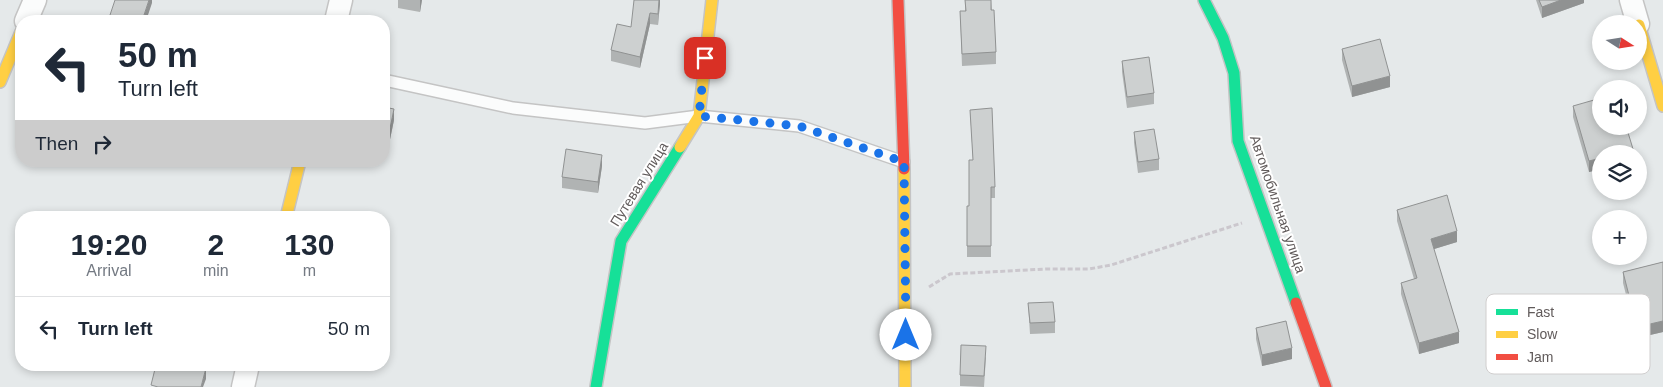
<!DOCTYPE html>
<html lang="en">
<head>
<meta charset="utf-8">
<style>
  body { margin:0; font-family:Arial,sans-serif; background:#f6f6f7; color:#1f2937; height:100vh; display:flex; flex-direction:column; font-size:19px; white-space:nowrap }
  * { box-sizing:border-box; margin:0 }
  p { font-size:16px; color:#747a83 }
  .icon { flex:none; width:28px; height:28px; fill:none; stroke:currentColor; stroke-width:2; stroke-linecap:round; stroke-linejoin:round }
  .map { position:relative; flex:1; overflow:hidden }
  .panel { position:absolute; left:15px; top:211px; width:375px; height:160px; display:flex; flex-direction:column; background:#fff; border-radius:20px; box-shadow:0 2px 8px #0003 }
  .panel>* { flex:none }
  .guide { position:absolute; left:15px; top:15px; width:375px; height:152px; border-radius:20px; box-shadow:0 2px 8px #0003; background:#fff; color:#1f2937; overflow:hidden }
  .needle { width:32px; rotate:102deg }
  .buttons { position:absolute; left:1592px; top:15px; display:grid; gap:10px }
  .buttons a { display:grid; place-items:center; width:55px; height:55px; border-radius:50%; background:#fff; box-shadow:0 2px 8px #0003; font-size:25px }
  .pin { position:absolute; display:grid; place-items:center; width:42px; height:42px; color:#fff; margin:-21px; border-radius:10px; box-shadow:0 2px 8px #0006 }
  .me { position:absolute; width:55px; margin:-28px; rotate:0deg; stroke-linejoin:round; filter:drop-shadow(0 0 4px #0008) }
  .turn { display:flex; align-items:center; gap:18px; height:105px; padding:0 20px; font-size:22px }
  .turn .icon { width:65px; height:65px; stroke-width:2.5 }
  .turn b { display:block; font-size:35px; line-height:42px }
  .then { display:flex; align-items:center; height:48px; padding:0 20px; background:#0003; gap:10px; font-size:19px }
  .eta { display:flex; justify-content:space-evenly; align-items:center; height:85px; text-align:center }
  .eta b { font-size:30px; font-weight:700; line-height:35px }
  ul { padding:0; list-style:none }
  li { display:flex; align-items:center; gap:15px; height:65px; padding:0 20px; border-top:1px solid #e0e1e3 }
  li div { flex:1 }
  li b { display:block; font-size:19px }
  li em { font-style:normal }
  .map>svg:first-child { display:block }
</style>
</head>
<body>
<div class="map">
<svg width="1663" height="387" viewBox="0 0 1663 387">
  <rect width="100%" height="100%" fill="#e5e9ea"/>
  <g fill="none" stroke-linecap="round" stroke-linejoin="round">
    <defs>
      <path id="lane" d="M 384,80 L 513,108 L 645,123 L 699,116 L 799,126 L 904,162"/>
      <path id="street" d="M 1631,0 L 1638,24
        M 26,21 L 35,0
        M 336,21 L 341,0
        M 243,387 L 248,365"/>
      <path id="fast" d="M 1204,0 L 1223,38 L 1234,73 L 1238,141 L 1296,303
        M 596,387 L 621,241 L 680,147"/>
      <path id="slow" d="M 1639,25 L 1663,106
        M 0,82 L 21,32
        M 680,147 L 699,116 L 712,0
        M 904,169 L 905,387
        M 286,218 L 300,161"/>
      <path id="jam" d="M 898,0 L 904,169
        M 1296,303 L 1326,387"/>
    </defs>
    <use href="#lane" stroke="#c4c4c4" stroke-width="14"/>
    <use href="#street" stroke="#c4c4c4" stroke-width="25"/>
    <use href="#fast" stroke="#c4c4c4" stroke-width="14"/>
    <use href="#slow" stroke="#c4c4c4" stroke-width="14"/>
    <use href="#jam" stroke="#c4c4c4" stroke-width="14"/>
    <path stroke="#cbc7cd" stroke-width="3" stroke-dasharray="5 2.5" stroke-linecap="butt" d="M 929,287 L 950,274 L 1046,269 L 1089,269 L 1111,265 L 1242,223"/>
    <use href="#lane" stroke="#fbfcfc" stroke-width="11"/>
    <use href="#street" stroke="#fbfcfc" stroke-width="22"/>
    <use href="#fast" stroke="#16e098" stroke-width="11"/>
    <use href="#slow" stroke="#ffcf43" stroke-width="11"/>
    <use href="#jam" stroke="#f24e42" stroke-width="11"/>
  </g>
  <path fill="#b0b3b3" d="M 398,0 L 422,0 L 420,12 L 398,8 Z
    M 660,0 L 658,25 L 650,24 L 640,68 L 611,61 L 611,50 L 631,27 Z
    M 965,0 L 991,0 L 996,52 L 996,64 L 962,66 L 960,11 L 965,11 Z
    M 1536,0 L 1584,0 L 1584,3 L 1542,18 Z
    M 1342,49 L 1390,87 L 1352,97 L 1342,60 Z
    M 1122,61 L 1154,93 L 1154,104 L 1127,108 L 1122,72 Z
    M 1573,106 L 1633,154 L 1601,154 L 1601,169 L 1589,172 L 1573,117 Z
    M 384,107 L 394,120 L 388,149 L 384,148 Z
    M 970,110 L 995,187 L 995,198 L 991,198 L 991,257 L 967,257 L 967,206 L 969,206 L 973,160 Z
    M 1134,132 L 1159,159 L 1159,170 L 1138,173 L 1134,143 Z
    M 602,166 L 598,193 L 562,188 L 562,177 Z
    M 1397,210 L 1457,242 L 1434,249 L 1459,343 L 1419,354 L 1401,294 L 1401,283 L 1414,279 L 1397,221 Z
    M 1663,262 L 1663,332 L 1637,338 L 1623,283 L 1623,272 Z
    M 1028,303 L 1055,322 L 1055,333 L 1030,334 Z
    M 1256,328 L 1292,359 L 1262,366 L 1256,339 Z
    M 986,357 L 984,387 L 960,386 L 960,375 Z"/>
  <path fill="#909292" d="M 149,0 L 152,0 L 152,3 L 146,21 L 142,21 Z
    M 420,0 L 422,0 L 420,12 Z
    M 659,0 L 660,0 L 660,4 L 658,25 Z
    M 1561,0 L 1584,0 L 1584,3 L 1542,18 L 1542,7 Z
    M 650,13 L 650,24 L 640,68 L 640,57 Z
    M 1390,76 L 1390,87 L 1352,97 L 1352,86 Z
    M 394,109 L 394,120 L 388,149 L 388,138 Z
    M 1633,149 L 1633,154 L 1615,154 Z
    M 602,155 L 602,166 L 598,193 L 598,182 Z
    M 1601,158 L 1601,169 L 1589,172 L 1589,161 Z
    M 1457,231 L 1457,242 L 1431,250 L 1431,239 Z
    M 1663,321 L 1663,332 L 1637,338 L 1637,327 Z
    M 1459,332 L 1459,343 L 1419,354 L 1419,343 Z
    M 1292,348 L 1292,359 L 1262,366 L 1262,355 Z
    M 206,368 L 206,379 L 203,387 L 201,387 Z"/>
  <path fill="#cdd0d0" stroke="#909292" d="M 115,0 L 149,0 L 142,21 L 108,21 Z
    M 634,0 L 659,0 L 658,14 L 650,13 L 640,57 L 611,50 L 617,24 L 631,27 Z
    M 965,0 L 991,0 L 991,10 L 994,10 L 996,52 L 962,54 L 960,11 L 966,11 Z
    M 1539,0 L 1561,0 L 1542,7 Z
    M 1380,39 L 1390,76 L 1352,86 L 1342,49 Z
    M 1149,57 L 1154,93 L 1127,97 L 1122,61 Z
    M 1601,98 L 1601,126 L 1626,126 L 1633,149 L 1615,154 L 1601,154 L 1601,158 L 1589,161 L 1573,106 Z
    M 384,107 L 394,109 L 388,138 L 384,137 Z
    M 992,108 L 995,187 L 991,187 L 991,246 L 967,246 L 967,206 L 969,206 L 969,160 L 973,160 L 970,110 Z
    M 1154,129 L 1159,159 L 1138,162 L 1134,132 Z
    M 566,149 L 602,155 L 598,182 L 562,177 Z
    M 1447,195 L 1457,231 L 1431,239 L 1459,332 L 1419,343 L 1401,283 L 1417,278 L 1397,210 Z
    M 1663,262 L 1663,321 L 1637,327 L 1623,272 Z
    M 1053,302 L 1055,322 L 1030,323 L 1028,303 Z
    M 1286,321 L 1292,348 L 1262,355 L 1256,328 Z
    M 961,345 L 986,346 L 984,376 L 960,375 Z
    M 156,365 L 195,365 L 206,368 L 201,387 L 158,387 L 151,385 Z"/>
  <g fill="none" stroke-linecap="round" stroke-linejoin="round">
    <path stroke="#1a73e8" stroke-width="9" stroke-dasharray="0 16.2" d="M 705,58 L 699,116 L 799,126 L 904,162 L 906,335"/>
  </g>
  <g text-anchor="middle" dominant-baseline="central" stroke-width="4" stroke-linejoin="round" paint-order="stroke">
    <g font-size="14" fill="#615b5b" stroke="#fff">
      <text transform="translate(639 184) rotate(-58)">Путевая улица</text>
      <text transform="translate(1278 204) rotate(71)">Автомобильная улица</text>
    </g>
  </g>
  <rect x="1486" y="294" width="164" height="80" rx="8" fill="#fff" stroke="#d0cece" stroke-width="1"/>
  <rect x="1496" y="309" width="22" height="6" fill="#16e098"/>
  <rect x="1496" y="331" width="22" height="7" fill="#ffcf43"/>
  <rect x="1496" y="354" width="22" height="6" fill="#f24e42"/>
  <g font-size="14" fill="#615b5b">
    <text x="1527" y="317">Fast</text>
    <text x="1527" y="339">Slow</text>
    <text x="1527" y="362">Jam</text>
  </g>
</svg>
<div class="buttons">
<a><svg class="needle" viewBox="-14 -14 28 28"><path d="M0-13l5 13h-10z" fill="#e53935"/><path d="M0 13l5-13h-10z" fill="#747a83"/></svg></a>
<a><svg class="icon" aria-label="sound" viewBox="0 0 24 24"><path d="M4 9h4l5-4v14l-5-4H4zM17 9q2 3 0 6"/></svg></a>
<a><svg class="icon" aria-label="layers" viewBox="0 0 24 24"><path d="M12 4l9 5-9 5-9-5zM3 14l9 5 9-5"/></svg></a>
<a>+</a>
</div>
<div class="pin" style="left:705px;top:58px;background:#d93025"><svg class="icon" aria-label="arrive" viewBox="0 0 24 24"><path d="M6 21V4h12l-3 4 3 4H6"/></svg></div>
<svg class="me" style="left:906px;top:335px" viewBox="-20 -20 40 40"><circle r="19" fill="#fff"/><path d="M0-13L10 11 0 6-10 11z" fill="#1a73e8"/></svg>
<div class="guide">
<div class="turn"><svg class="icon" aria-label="left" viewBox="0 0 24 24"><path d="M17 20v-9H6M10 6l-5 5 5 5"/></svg><div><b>50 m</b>Turn left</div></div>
<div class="then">Then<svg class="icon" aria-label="right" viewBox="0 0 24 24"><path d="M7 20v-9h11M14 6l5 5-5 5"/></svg></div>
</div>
<section class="panel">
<div class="eta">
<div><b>19:20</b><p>Arrival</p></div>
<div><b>2</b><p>min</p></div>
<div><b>130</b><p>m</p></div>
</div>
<ul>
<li><svg class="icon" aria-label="left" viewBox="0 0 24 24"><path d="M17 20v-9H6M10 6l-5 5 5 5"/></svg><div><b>Turn left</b></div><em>50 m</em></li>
</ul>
</section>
</div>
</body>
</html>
